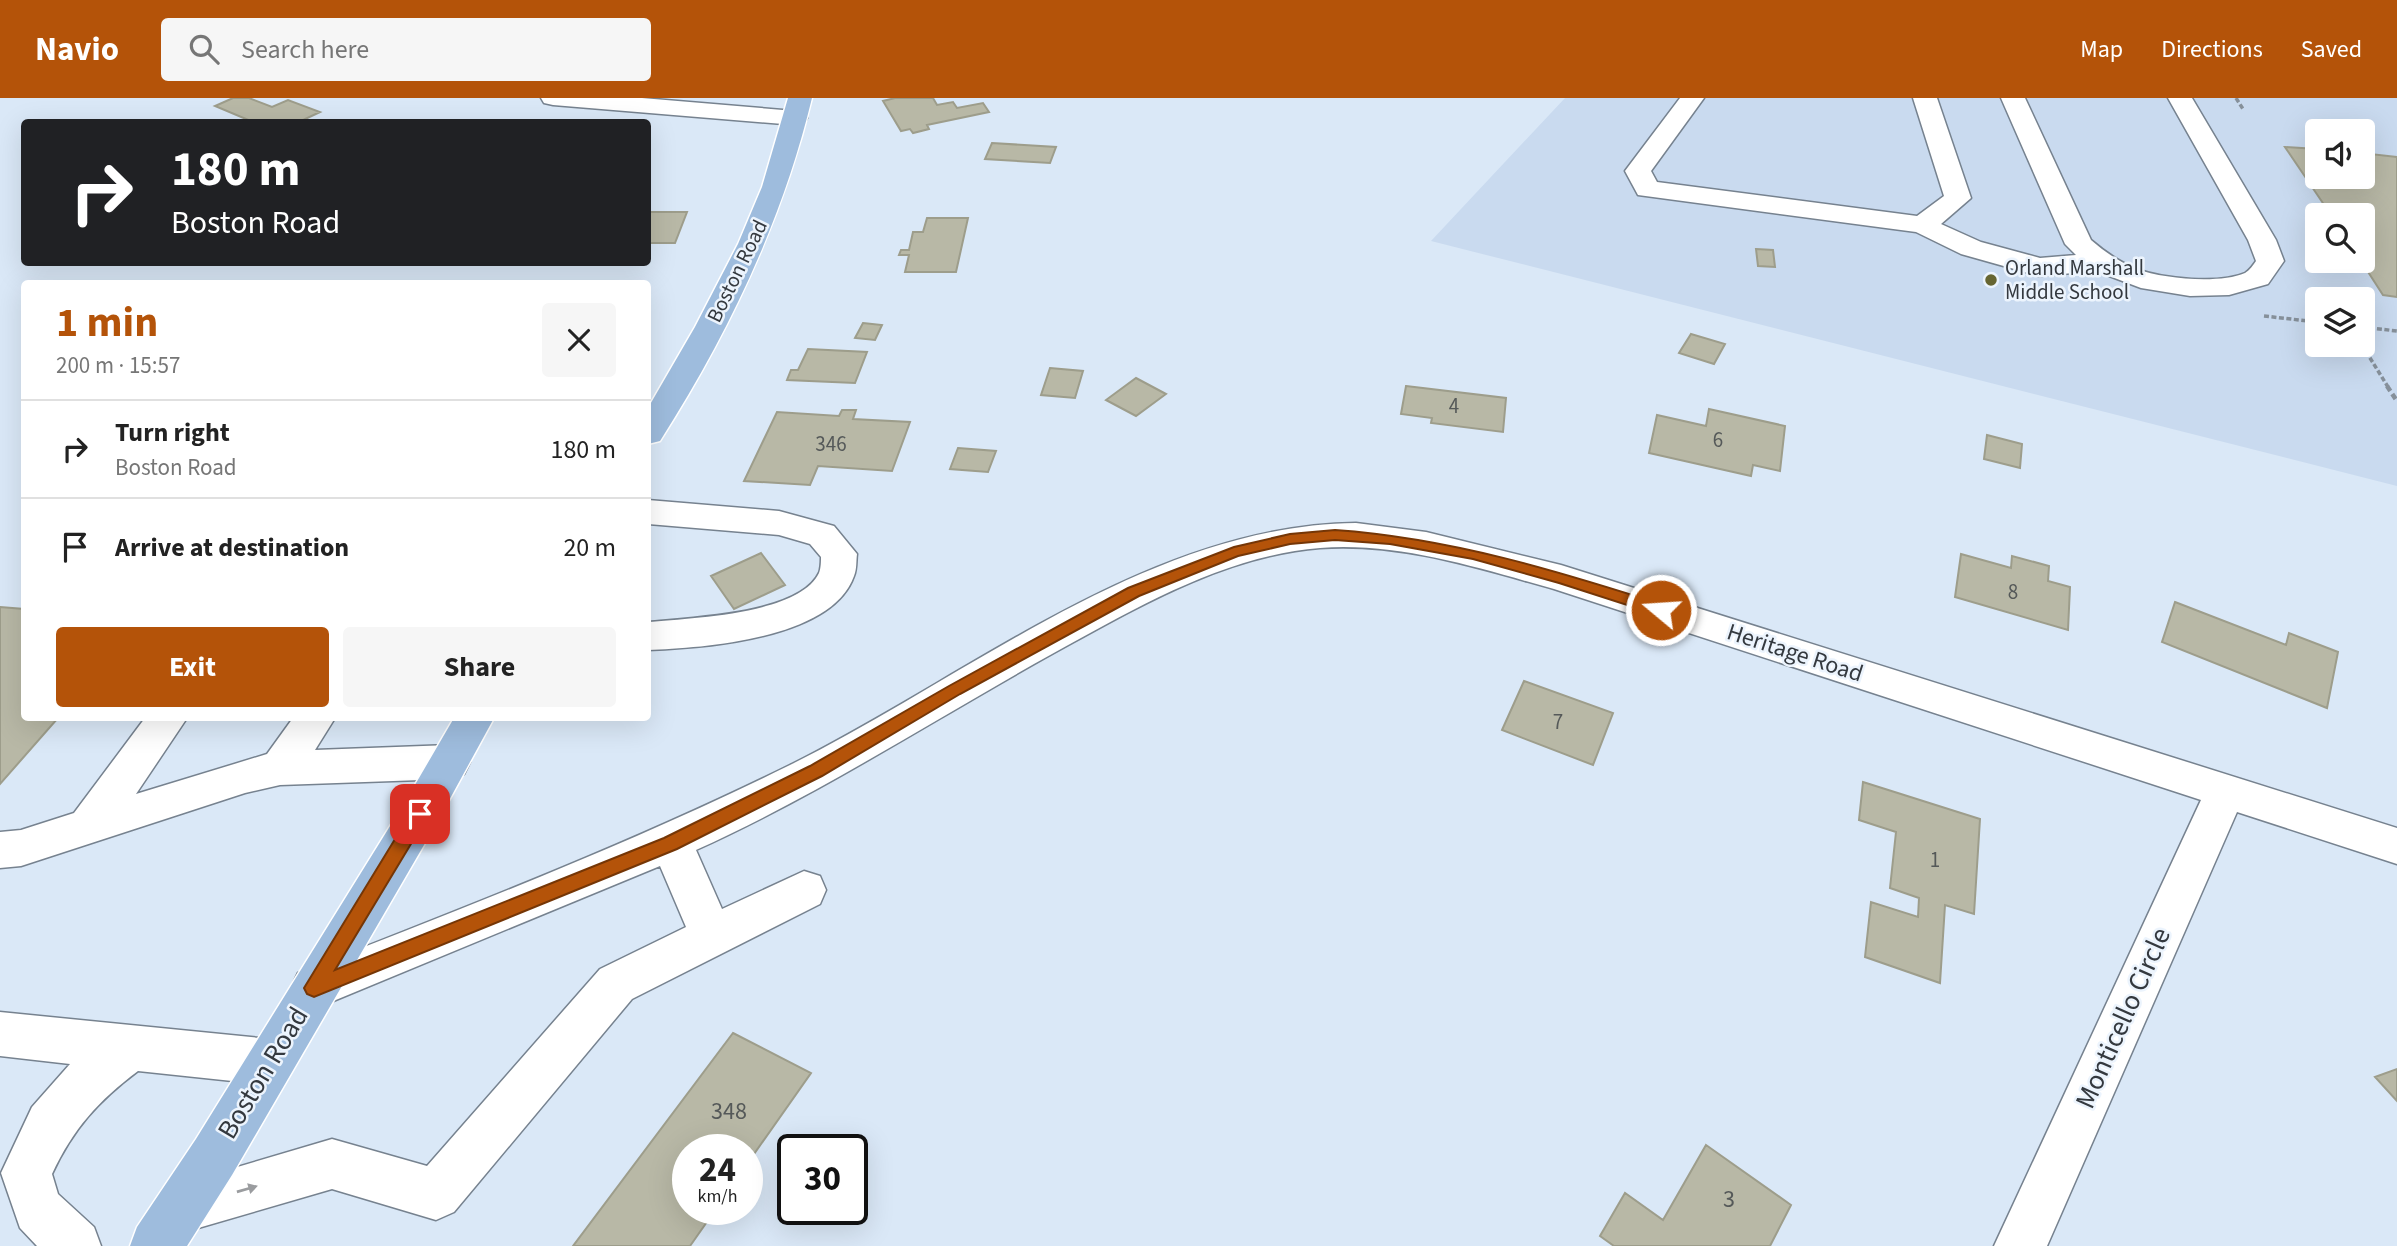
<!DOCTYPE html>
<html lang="en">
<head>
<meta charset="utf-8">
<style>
  body { margin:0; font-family:"Source Sans 3",sans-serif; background:#f6f6f6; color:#222; height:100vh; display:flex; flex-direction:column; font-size:26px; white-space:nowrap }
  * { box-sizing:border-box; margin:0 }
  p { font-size:23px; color:#767676 }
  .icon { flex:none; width:38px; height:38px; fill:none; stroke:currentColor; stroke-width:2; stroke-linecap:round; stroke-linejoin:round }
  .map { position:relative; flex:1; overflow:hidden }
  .panel { position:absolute; left:21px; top:182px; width:630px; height:441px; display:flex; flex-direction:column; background:#fff; border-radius:7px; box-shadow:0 7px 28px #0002 }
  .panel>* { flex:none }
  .banner { position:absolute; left:21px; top:21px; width:630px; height:147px; border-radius:7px; box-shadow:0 7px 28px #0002; background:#202124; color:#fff; overflow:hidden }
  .tools { position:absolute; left:2305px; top:21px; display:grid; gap:14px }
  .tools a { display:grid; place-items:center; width:70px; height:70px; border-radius:7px; background:#fff; box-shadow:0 7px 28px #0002; font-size:35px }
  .speed { position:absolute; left:672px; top:1036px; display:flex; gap:14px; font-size:35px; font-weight:700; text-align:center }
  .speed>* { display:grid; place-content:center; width:91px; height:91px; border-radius:50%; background:#fff; box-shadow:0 7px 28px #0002; line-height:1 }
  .speed small { font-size:18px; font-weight:400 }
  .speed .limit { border:4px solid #111; border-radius:10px; background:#fff; color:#111 }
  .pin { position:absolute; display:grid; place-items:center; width:60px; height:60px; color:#fff; margin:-30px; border-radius:14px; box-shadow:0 4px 10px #0006 }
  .me { position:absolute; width:77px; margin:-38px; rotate:288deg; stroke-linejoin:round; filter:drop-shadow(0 0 5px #0008) }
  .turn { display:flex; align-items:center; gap:24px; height:147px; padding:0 35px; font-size:32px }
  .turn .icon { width:91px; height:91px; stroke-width:2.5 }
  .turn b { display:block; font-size:49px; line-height:60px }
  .round { display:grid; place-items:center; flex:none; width:74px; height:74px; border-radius:7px; background:#f6f6f6 }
  .summary { display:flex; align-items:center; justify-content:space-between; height:119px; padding:0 35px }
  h1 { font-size:42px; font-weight:700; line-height:52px; color:#b45309 }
  .primary-button { display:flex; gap:14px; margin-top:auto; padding:14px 35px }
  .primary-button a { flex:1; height:80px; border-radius:7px; background:#b45309; color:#fff; font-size:28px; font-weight:700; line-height:80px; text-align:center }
  .primary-button a+a { background:#f6f6f6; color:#222 }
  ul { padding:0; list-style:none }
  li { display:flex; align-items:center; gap:21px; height:98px; padding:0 35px; border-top:2px solid #e0e0e0 }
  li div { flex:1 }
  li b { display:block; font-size:26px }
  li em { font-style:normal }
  header { display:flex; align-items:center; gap:42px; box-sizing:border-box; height:98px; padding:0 35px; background:#b45309; color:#fff }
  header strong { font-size:33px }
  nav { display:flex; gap:38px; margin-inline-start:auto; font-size:24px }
  .search { width:490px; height:63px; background:#f6f6f6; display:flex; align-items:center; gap:18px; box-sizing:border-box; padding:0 24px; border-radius:7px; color:#767676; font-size:26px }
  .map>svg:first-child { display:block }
</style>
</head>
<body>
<header>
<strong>Navio</strong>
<div class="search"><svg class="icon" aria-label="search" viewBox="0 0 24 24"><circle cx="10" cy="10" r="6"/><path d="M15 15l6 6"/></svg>Search here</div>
<nav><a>Map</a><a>Directions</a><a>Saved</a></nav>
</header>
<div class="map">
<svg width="2397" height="1148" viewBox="0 0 2397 1148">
  <rect width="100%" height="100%" fill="#dae8f7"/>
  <path fill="#c9daef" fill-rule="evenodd" d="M 1565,0 L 2397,0 L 2397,388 L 1431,143 ZM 2317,33 L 2362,33 L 2362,79 L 2317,79 ZM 2317,117 L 2362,117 L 2362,163 L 2317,163 ZM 2317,201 L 2362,201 L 2362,247 L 2317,247 Z"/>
  <path fill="#b8b8a6" stroke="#9d9d8b" stroke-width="2" d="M 233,0 L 249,0 L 272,9 L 288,2 L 320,14 L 299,24 L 238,24 L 246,21 L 215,8 Z
    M 895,0 L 933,0 L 937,7 L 953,4 L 957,10 L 983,5 L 989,14 L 927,27 L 929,31 L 913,35 L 910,31 L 901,33 L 883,3 Z
    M 992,45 L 1056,49 L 1050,65 L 985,61 Z
    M 2285,49 L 2317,51 L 2317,79 L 2362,79 L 2362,55 L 2397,59 L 2397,199 L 2383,197 L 2361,163 L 2362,117 L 2331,117 Z
    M 648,114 L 687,114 L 675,145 L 648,145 Z
    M 927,120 L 968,120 L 956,174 L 905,174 L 909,157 L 899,157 L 901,152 L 909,152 L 913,134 L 923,134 Z
    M 1756,151 L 1773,152 L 1775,169 L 1758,168 Z
    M 863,225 L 882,227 L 875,242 L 855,240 Z
    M 1691,236 L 1725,246 L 1714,266 L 1679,255 Z
    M 808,251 L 867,254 L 855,285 L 787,282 L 791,272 L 798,272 Z
    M 1050,270 L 1083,273 L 1075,300 L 1041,297 Z
    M 1136,280 L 1166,296 L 1136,318 L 1106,302 Z
    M 1406,288 L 1506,300 L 1503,334 L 1431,325 L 1432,320 L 1401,316 Z
    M 1709,311 L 1785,328 L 1780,373 L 1753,367 L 1751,378 L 1649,355 L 1657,317 L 1706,328 Z
    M 842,312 L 856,312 L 853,321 L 910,324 L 892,373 L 818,368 L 810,387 L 744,383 L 777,314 L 839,318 Z
    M 1987,337 L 2022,346 L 2020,370 L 1984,361 Z
    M 958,350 L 996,353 L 988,374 L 950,371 Z
    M 761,455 L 785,487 L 734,511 L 711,478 Z
    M 1961,456 L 2011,470 L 2012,458 L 2049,468 L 2048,483 L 2070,489 L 2068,532 L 1955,499 Z
    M 2175,504 L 2286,547 L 2289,535 L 2338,554 L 2327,610 L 2162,544 Z
    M 0,509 L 24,511 L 24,620 L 58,620 L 0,686 Z
    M 1524,583 L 1613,615 L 1593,667 L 1502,632 Z
    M 1863,684 L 1980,721 L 1974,816 L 1945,807 L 1940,885 L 1865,859 L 1871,804 L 1918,819 L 1919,800 L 1890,790 L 1896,734 L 1859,722 Z
    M 733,935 L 811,975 L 747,1066 L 747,1052 L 688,1052 L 688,1111 L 716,1111 L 690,1148 L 573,1148 Z
    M 2397,971 L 2397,1003 L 2375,979 Z
    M 1706,1047 L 1791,1107 L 1770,1148 L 1614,1148 L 1600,1138 L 1625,1095 L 1663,1122 Z"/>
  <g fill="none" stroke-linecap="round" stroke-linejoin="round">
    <defs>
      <path id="minor" d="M 541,0 L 642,0 L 795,13 L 804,15 L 807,20 L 804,25 L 795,27 L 553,7 L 544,5 Z
        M 1680,0 L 1704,0 L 1651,73 L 1657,84 L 1917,118 L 1944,98 L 1913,0 L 1937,0 L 1971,100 L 1941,126 L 1981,144 L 2040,160 L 2076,157 L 2065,146 L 2001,0 L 2025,0 L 2091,142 C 2105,154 2119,164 2137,171 C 2163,181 2220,186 2245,175 C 2250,172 2253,167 2256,163 L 2248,142 L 2168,0 L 2192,0 L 2276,142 L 2284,163 L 2268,186 L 2229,197 L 2190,198 L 2141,190 L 2096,173 L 2039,178 L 1961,156 L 1916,134 L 1638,97 L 1625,73 Z
        M 648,402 L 779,413 L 834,428 L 857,456 C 856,463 857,471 854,478 C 832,541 704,550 648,552 L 648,524 C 688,520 799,517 819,475 C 821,470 821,463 821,459 L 810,446 L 779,437 L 648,426 Z
        M 1356,425 L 1426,434 L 1561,467 L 2397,730 L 2397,766 L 2237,714 L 2047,1148 L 1994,1148 L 2201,702 L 1554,491 C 1478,470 1399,444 1320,450 C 1223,458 1136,510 1052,556 C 933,622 820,696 696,752 L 722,811 L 804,773 L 820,778 L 826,792 L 820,806 L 632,901 L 454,1114 L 436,1122 L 332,1091 L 181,1135 L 163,1127 L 155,1109 L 163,1091 L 332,1041 L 427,1068 L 600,871 L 686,829 L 660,768 L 314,911 L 298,905 L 291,890 L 298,875 C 464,810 630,746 790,667 C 968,579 1150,427 1356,425 Z
        M 145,620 L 187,620 L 136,696 L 267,656 L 293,620 L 335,620 L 315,652 L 450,647 L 464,652 L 470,664 L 464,676 L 450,681 L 280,687 L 245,695 L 21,768 L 0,770 L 0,734 L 21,732 L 74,715 Z
        M 0,914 L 270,941 L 287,948 L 294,964 L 287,980 L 270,987 L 138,973 C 98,1003 73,1031 52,1076 L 58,1096 L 94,1129 L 101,1148 L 37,1148 L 20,1130 L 1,1075 L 32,1009 L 70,966 L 0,958 Z"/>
      <path id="major" d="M 788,0 L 812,0 C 782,124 728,236 660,343 L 648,346 L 648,310 L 695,229 L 738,146 L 762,89 Z
        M 454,620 L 494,620 L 435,728 L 232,1077 L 187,1148 L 130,1148 L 137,1129 L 196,1041 L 405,704 Z"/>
    </defs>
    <use href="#minor" stroke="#76828f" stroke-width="3"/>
    <use href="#major" stroke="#fff" stroke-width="3"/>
    <path stroke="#86909a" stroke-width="3.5" stroke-dasharray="5 2.5" stroke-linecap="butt" d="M 2236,0 L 2243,11
      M 2264,218 L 2317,224
      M 2362,229 L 2397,233
      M 2362,247 L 2388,289"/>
    <path stroke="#86909a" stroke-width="4.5" stroke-dasharray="6 3.5" stroke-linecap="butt" d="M 2387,288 L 2397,303"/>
    <use href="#minor" fill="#fff" fill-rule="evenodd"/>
    <use href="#major" fill="#9ebcdd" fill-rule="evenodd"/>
  </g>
  <defs><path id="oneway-solid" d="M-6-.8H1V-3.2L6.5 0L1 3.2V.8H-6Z" transform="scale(1.75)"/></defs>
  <use fill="#9a9c9f" href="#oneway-solid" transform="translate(247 1091) rotate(-16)"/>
  <path fill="#b45309" stroke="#753606" stroke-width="2" d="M 1335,432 C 1450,440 1558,473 1667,508 L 1669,512 L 1661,518 L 1559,485 L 1473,461 L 1390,446 L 1335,442 L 1290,446 L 1238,458 L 1139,498 L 960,596 L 822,678 L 677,751 L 314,899 L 307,896 L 304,890 L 414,710 L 420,708 L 426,710 L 429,716 L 335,872 L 664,740 L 810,668 L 949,588 L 1128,490 L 1234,449 L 1290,436 Z"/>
  <circle fill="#666531" stroke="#ecf4fd" stroke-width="2.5" cx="1991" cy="182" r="7"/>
  <g text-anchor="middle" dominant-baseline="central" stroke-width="5" stroke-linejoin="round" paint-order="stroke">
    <g font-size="21" fill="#34393f" stroke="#ecf4fd" text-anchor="start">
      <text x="2005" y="170">Orland Marshall<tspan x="2005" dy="24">Middle School</tspan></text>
    </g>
    <g font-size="21" fill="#34393f" stroke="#ecf4fd">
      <text transform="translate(737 173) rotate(-64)">Boston Road</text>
    </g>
    <g font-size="21" fill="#555959">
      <text x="1454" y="308">4</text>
      <text x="1718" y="342">6</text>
      <text x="831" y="346">346</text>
      <text x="2013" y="494">8</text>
      <text x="1558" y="624">7</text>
      <text x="1935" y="762">1</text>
    </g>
    <g font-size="24" fill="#34393f" stroke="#ecf4fd">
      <text transform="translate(1795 555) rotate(18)">Heritage Road</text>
    </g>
    <g font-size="24" fill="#555959">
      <text x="729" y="1013">348</text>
      <text x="1729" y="1101">3</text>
    </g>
    <g font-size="28" fill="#34393f" stroke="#ecf4fd">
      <text transform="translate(2123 920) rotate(-66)">Monticello Circle</text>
      <text transform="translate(263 975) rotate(-59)">Boston Road</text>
    </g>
  </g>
</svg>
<div class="tools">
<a><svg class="icon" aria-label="sound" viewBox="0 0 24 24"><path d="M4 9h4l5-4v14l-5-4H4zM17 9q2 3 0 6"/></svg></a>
<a><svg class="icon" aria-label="search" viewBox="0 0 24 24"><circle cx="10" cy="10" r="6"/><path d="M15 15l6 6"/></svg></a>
<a><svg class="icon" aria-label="layers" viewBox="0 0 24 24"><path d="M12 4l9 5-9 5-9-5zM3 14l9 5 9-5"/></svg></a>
</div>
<div class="speed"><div>24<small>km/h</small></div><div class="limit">30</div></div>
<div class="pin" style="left:420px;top:716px;background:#d93025"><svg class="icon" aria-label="arrive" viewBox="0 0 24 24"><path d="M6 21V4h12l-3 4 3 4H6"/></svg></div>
<svg class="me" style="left:1661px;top:512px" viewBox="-20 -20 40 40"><circle r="17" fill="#b45309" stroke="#fff" stroke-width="3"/><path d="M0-11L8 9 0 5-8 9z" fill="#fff"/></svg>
<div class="banner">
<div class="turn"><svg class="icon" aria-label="right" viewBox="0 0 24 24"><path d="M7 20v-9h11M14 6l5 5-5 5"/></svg><div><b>180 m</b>Boston Road</div></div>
</div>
<section class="panel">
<div class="summary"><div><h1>1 min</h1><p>200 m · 15:57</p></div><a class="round"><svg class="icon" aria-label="close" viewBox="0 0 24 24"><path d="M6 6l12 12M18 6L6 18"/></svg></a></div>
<ul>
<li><svg class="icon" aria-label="right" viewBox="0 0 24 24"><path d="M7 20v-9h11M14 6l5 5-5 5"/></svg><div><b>Turn right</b><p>Boston Road</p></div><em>180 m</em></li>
<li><svg class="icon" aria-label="arrive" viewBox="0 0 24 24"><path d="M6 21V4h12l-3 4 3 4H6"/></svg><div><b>Arrive at destination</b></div><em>20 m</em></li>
</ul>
<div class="primary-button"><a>Exit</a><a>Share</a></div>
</section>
</div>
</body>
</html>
